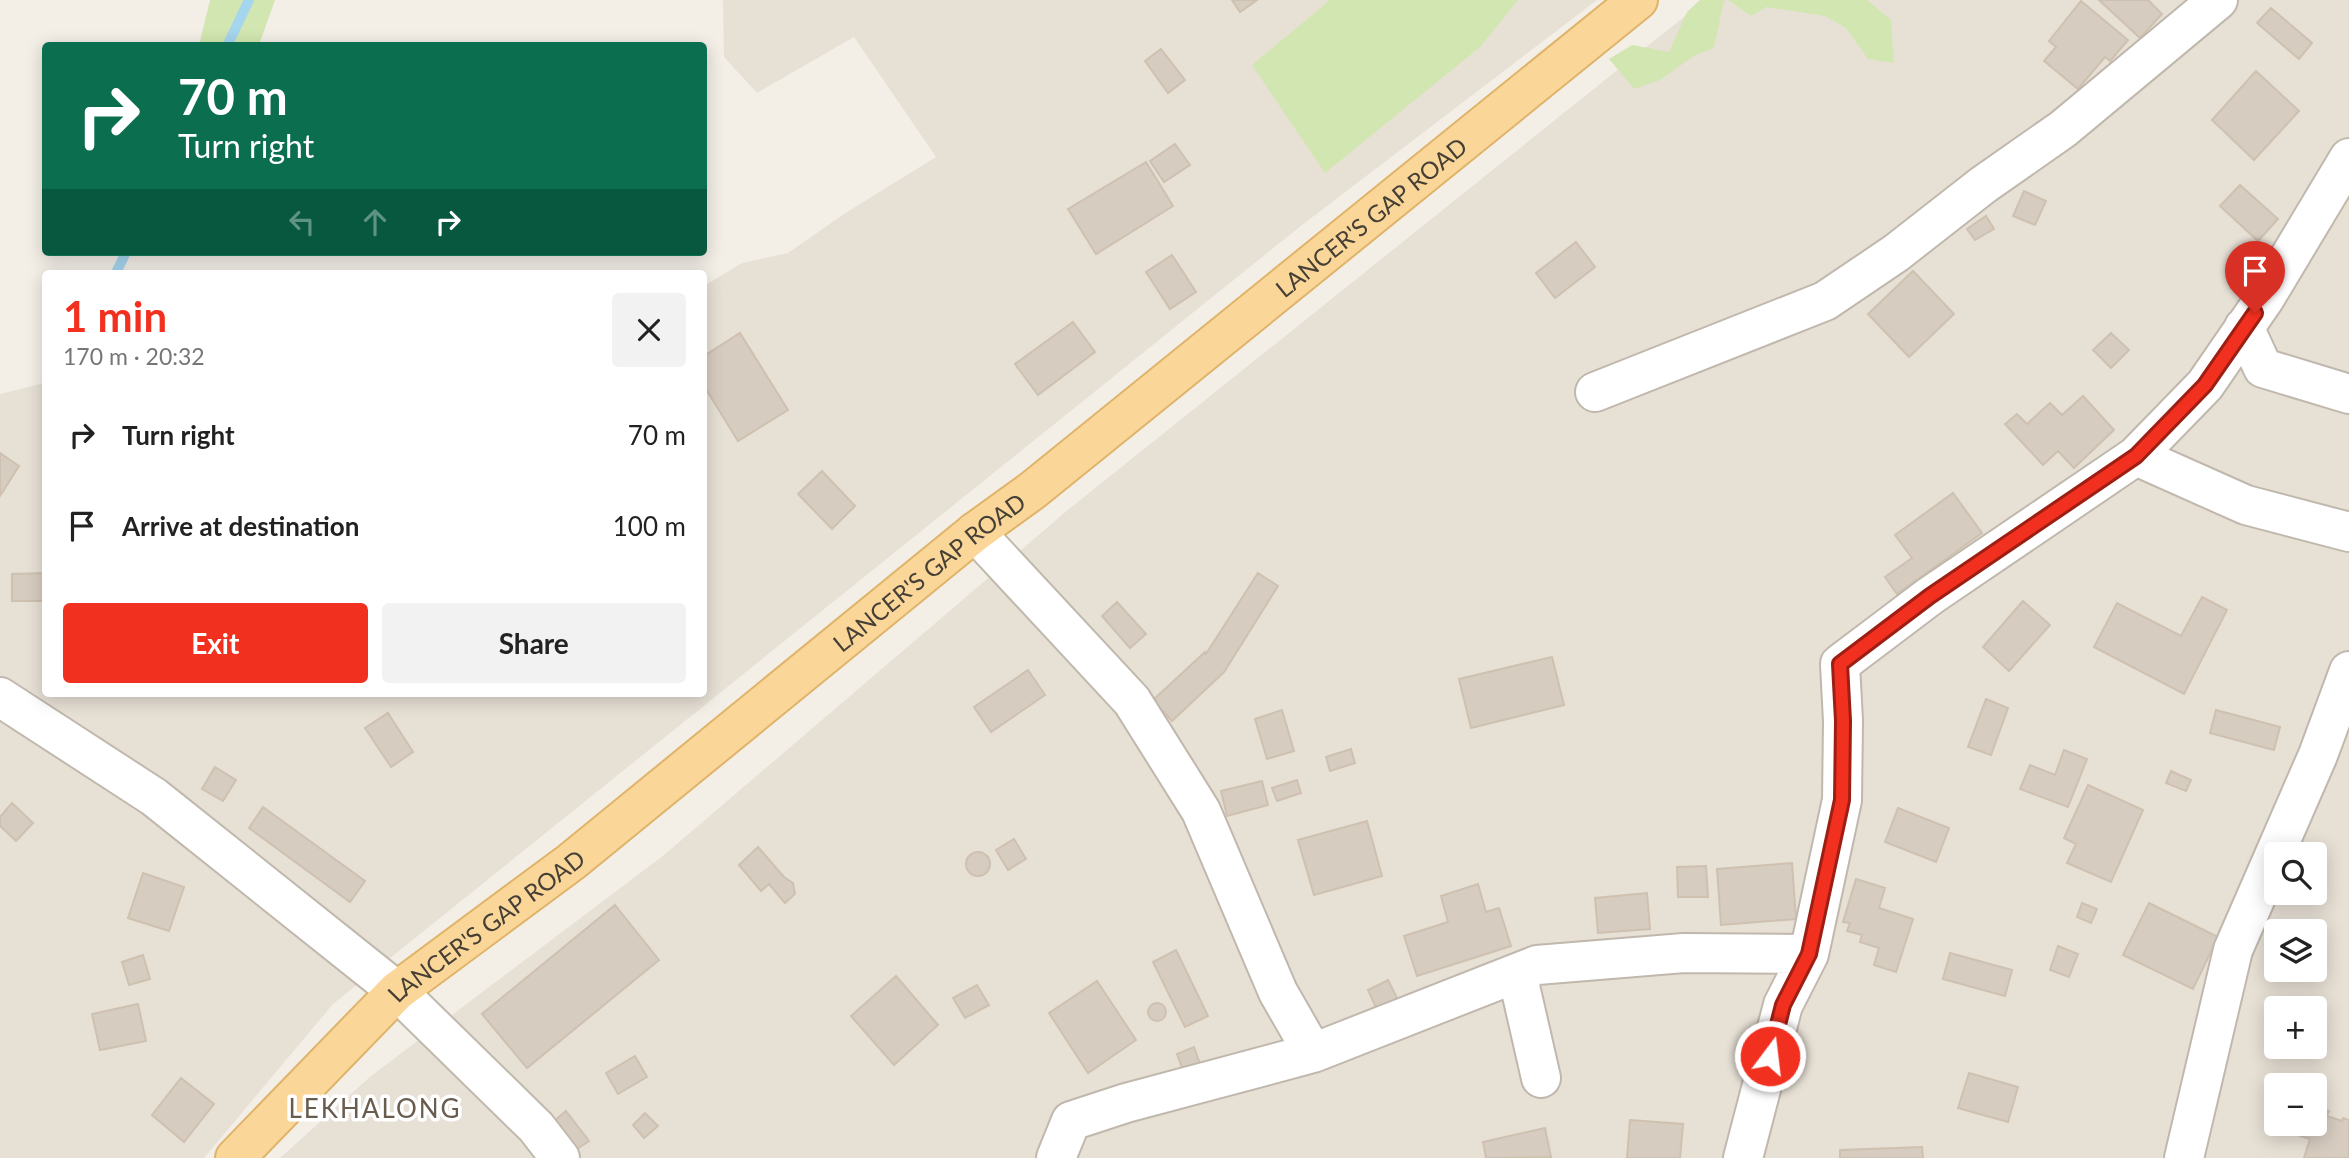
<!DOCTYPE html>
<html lang="en">
<head>
<meta charset="utf-8">
<style>
  body { margin:0; font-family:Lato,sans-serif; background:#f2f2f2; color:#222; height:100vh; display:flex; flex-direction:column; font-size:26px; white-space:nowrap }
  * { box-sizing:border-box; margin:0 }
  p { font-size:23px; color:#767676 }
  .icon { flex:none; width:38px; height:38px; fill:none; stroke:currentColor; stroke-width:2; stroke-linecap:round; stroke-linejoin:round }
  .map { position:relative; flex:1; overflow:hidden }
  .details { position:absolute; left:42px; top:270px; width:665px; height:427px; display:flex; flex-direction:column; background:#fff; border-radius:7px; box-shadow:0 4px 18px #0003 }
  .details>* { flex:none }
  .top-card { position:absolute; left:42px; top:42px; width:665px; height:214px; border-radius:7px; box-shadow:0 4px 18px #0003; background:#0b6e4f; color:#fff; overflow:hidden }
  .buttons { position:absolute; left:2264px; top:842px; display:grid; gap:14px }
  .buttons a { display:grid; place-items:center; width:63px; height:63px; border-radius:7px; background:#fff; box-shadow:0 4px 18px #0003; font-size:35px }
  .pin { position:absolute; display:grid; place-items:center; width:60px; height:60px; color:#fff; margin:-72px -30px; border-radius:50% 50% 50% 0; rotate:-45deg; box-shadow:0 0 7px #0007 }
  .pin .icon { rotate:45deg }
  .me { position:absolute; width:77px; margin:-38px; rotate:15deg; stroke-linejoin:round; filter:drop-shadow(0 0 5px #0008) }
  .turn { display:flex; align-items:center; gap:24px; height:147px; padding:0 21px; font-size:32px }
  .turn .icon { width:91px; height:91px; stroke-width:2.5 }
  .turn b { display:block; font-size:49px; line-height:60px }
  .lanes { display:flex; align-items:center; height:66px; padding:0 21px; background:#0003; justify-content:center; gap:35px; direction:ltr }
  .lanes .off { opacity:.35 }
  .round { display:grid; place-items:center; flex:none; width:74px; height:74px; border-radius:7px; background:#f2f2f2 }
  .headline { display:flex; align-items:center; justify-content:space-between; height:119px; padding:0 21px }
  h1 { font-size:42px; font-weight:700; line-height:52px; color:#f2301f }
  .button { display:flex; gap:14px; margin-top:auto; padding:14px 21px }
  .button a { flex:1; height:80px; border-radius:7px; background:#f2301f; color:#fff; font-size:28px; font-weight:700; line-height:80px; text-align:center }
  .button a+a { background:#f2f2f2; color:#222 }
  ul { padding:0; list-style:none }
  li { display:flex; align-items:center; gap:21px; height:91px; padding:0 21px }
  li div { flex:1 }
  li b { display:block; font-size:26px }
  li em { font-style:normal }
  .map>svg:first-child { display:block }
</style>
</head>
<body>
<div class="map">
<svg width="2349" height="1158" viewBox="0 0 2349 1158">
  <rect width="100%" height="100%" fill="#f3efe7"/>
  <path fill="#e7e0d5" fill-rule="evenodd" d="M 723,0 L 1597,0 L 1302,225 L 333,1004 L 204,1158 L 0,1158 L 0,394 L 45,383 L 46,693 L 704,693 L 704,286 L 742,263 L 788,253 L 844,214 L 936,157 L 854,37 L 757,93 L 724,57 Z
    M 1705,0 L 2349,0 L 2349,1158 L 280,1158 L 371,1076 L 664,855 L 1069,509 ZM 2277,854 L 2315,854 L 2315,892 L 2277,892 ZM 2277,931 L 2315,931 L 2315,970 L 2277,970 ZM 2277,1008 L 2315,1008 L 2315,1046 L 2277,1046 ZM 2277,1085 L 2315,1085 L 2315,1124 L 2277,1124 Z"/>
  <path fill="#d2e6b1" d="M 210,0 L 275,0 L 259,45 L 199,45 Z
    M 1330,0 L 1518,0 L 1480,47 L 1325,173 L 1252,65 Z
    M 1700,0 L 1724,0 L 1714,48 L 1695,55 L 1660,80 L 1634,89 L 1609,59 L 1632,45 L 1669,52 L 1687,12 Z
    M 1728,0 L 1867,0 L 1891,20 L 1894,63 L 1868,59 L 1846,28 L 1825,16 L 1766,7 L 1751,16 Z"/>
  <g fill="none" stroke-linecap="round" stroke-linejoin="round">
    <path stroke="#a6d5ee" stroke-width="10" d="M 227,46 L 249,0
      M 116,273 L 126,252"/>
  </g>
  <path fill="#d7ccc0" stroke="#cfc1b0" stroke-width="2" d="M 1232,0 L 1257,0 L 1240,12 Z
    M 2099,0 L 2148,0 L 2162,14 L 2140,38 Z
    M 2081,1 L 2128,40 L 2110,61 L 2105,57 L 2078,89 L 2044,61 L 2056,47 L 2049,41 Z
    M 2271,8 L 2312,43 L 2299,59 L 2257,23 Z
    M 1161,49 L 1185,80 L 1168,93 L 1145,61 Z
    M 2256,71 L 2299,111 L 2254,160 L 2212,120 Z
    M 1175,144 L 1190,165 L 1164,182 L 1150,161 Z
    M 1146,162 L 1173,206 L 1096,254 L 1068,209 Z
    M 2240,185 L 2278,219 L 2258,241 L 2220,206 Z
    M 2024,191 L 2046,201 L 2035,225 L 2013,216 Z
    M 1986,216 L 1994,229 L 1975,240 L 1967,229 Z
    M 1576,242 L 1595,267 L 1555,298 L 1536,273 Z
    M 1172,255 L 1196,292 L 1170,309 L 1146,272 Z
    M 1913,271 L 1954,314 L 1909,357 L 1868,314 Z
    M 1073,322 L 1095,352 L 1038,395 L 1015,364 Z
    M 740,333 L 788,410 L 738,441 L 704,386 L 704,356 Z
    M 2111,333 L 2129,350 L 2111,368 L 2093,350 Z
    M 2083,396 L 2114,430 L 2074,468 L 2058,451 L 2043,465 L 2005,424 L 2017,414 L 2027,424 L 2050,403 L 2062,415 Z
    M 0,453 L 19,466 L 0,496 Z
    M 822,471 L 855,506 L 832,529 L 798,494 Z
    M 1953,493 L 1982,533 L 1897,594 L 1885,577 L 1912,558 L 1895,535 Z
    M 46,573 L 46,601 L 12,601 L 12,574 Z
    M 1258,573 L 1278,586 L 1224,672 L 1172,721 L 1153,700 L 1205,652 L 1206,654 Z
    M 2202,597 L 2227,610 L 2184,694 L 2094,647 L 2117,603 L 2181,636 Z
    M 2023,601 L 2050,625 L 2009,671 L 1983,647 Z
    M 1117,602 L 1146,634 L 1130,648 L 1102,616 Z
    M 1552,657 L 1564,705 L 1471,728 L 1459,679 Z
    M 1028,670 L 1045,695 L 991,732 L 974,707 Z
    M 1986,699 L 2008,708 L 1991,755 L 1968,747 Z
    M 1282,710 L 1294,751 L 1267,759 L 1255,719 Z
    M 2216,710 L 2280,727 L 2274,750 L 2210,733 Z
    M 388,713 L 413,752 L 391,767 L 365,728 Z
    M 1351,749 L 1355,763 L 1330,771 L 1326,757 Z
    M 2064,750 L 2087,759 L 2068,807 L 2020,789 L 2030,765 L 2055,775 Z
    M 215,767 L 236,780 L 223,801 L 202,789 Z
    M 2171,771 L 2191,780 L 2186,791 L 2166,783 Z
    M 1297,780 L 1301,793 L 1277,801 L 1272,788 Z
    M 1262,781 L 1268,805 L 1227,816 L 1221,791 Z
    M 2088,785 L 2143,810 L 2111,882 L 2067,863 L 2076,844 L 2064,838 Z
    M 12,803 L 33,823 L 16,841 L 0,826 L 0,817 Z
    M 263,807 L 365,881 L 350,902 L 249,828 Z
    M 1898,808 L 1949,828 L 1936,862 L 1885,842 Z
    M 1367,821 L 1382,876 L 1314,895 L 1298,840 Z
    M 1014,839 L 1026,859 L 1008,870 L 996,850 Z
    M 758,847 L 784,877 L 793,883 L 795,894 L 785,903 L 769,884 L 761,891 L 739,865 Z
    M966 864a12 12 0 1 1 24 0a12 12 0 1 1-24 0Z
    M 1792,863 L 1796,919 L 1721,925 L 1717,869 Z
    M 1706,866 L 1708,897 L 1678,897 L 1677,867 Z
    M 143,873 L 184,887 L 169,931 L 128,918 Z
    M 1856,879 L 1885,888 L 1879,908 L 1913,919 L 1896,972 L 1874,965 L 1879,948 L 1860,942 L 1862,935 L 1847,931 L 1850,923 L 1843,922 Z
    M 1478,884 L 1486,912 L 1499,908 L 1511,946 L 1417,976 L 1404,936 L 1448,922 L 1441,896 Z
    M 1647,893 L 1650,929 L 1598,933 L 1595,898 Z
    M 2082,903 L 2097,909 L 2091,923 L 2077,917 Z
    M 2149,903 L 2218,937 L 2193,989 L 2123,955 Z
    M 615,905 L 659,960 L 527,1068 L 482,1014 Z
    M 2058,946 L 2078,954 L 2069,977 L 2050,970 Z
    M 1176,950 L 1208,1016 L 1185,1027 L 1153,962 Z
    M 1950,953 L 2012,970 L 2005,996 L 1943,979 Z
    M 143,955 L 150,979 L 129,985 L 122,962 Z
    M 896,976 L 938,1025 L 894,1065 L 851,1016 Z
    M 1388,980 L 1399,1002 L 1378,1012 L 1368,990 Z
    M 1097,981 L 1136,1040 L 1088,1073 L 1049,1013 Z
    M 977,985 L 989,1005 L 965,1018 L 953,998 Z
    M1148 1012a9 9 0 1 1 18 0a9 9 0 1 1-18 0Z
    M 138,1004 L 146,1041 L 100,1050 L 92,1014 Z
    M 1194,1047 L 1201,1067 L 1184,1073 L 1177,1054 Z
    M 635,1056 L 647,1077 L 618,1094 L 606,1073 Z
    M 1969,1073 L 2018,1087 L 2008,1122 L 1958,1108 Z
    M 181,1078 L 214,1104 L 184,1142 L 152,1115 Z
    M 2323,1108 L 2329,1111 L 2327,1116 L 2342,1121 L 2343,1118 L 2349,1120 L 2349,1158 L 2304,1158 L 2310,1139 L 2295,1134 L 2298,1124 L 2315,1124 L 2315,1113 L 2321,1115 Z
    M 566,1111 L 589,1141 L 574,1151 L 552,1123 Z
    M 645,1113 L 658,1126 L 644,1138 L 633,1125 Z
    M 1630,1120 L 1683,1124 L 1680,1158 L 1627,1158 Z
    M 1545,1128 L 1551,1157 L 1486,1158 L 1483,1142 Z
    M 1922,1147 L 1923,1158 L 1840,1158 L 1840,1150 Z"/>
  <g fill="none" stroke-linecap="round" stroke-linejoin="round">
    <defs>
      <path id="minor" d="M 2349,158 L 2265,298 L 2205,385 L 2136,456 L 2246,505 L 2349,532
        M 2244,327 L 2263,368 L 2349,394
        M 1595,392 L 1825,301 L 1896,253 L 1983,185 L 2063,129 L 2218,0
        M 975,532 L 1132,701 L 1201,811 L 1278,992 L 1313,1053
        M 0,697 L 154,797 L 397,991 L 536,1127 L 560,1158
        M 1517,973 L 1541,1078
        M 1056,1158 L 1071,1121 L 1126,1103 L 1313,1053 L 1537,965 L 1684,953 L 1809,954
        M 1743,1158 L 1783,1005 L 1809,954 L 1842,800 L 1843,721 L 1840,664 L 1930,596 L 2136,456
        M 2184,1158 L 2233,950 L 2318,755 L 2349,671"/>
      <g id="major">
        <path id="s1" d="M 235,1158 L 397,991 L 571,862 L 975,532 L 1033,490 L 1638,0"/>
      </g>
    </defs>
    <use href="#minor" stroke="#c1b8ad" stroke-width="42"/>
    <use href="#major" stroke="#dfb369" stroke-width="42"/>
    <use href="#minor" stroke="#fff" stroke-width="38"/>
    <use href="#major" stroke="#fad799" stroke-width="38"/>
  </g>
  <g fill="none" stroke-linecap="round" stroke-linejoin="round">
    <defs>
      <path id="route" d="M 1770,1056 L 1783,1005 L 1809,954 L 1842,800 L 1843,721 L 1840,664 L 1930,596 L 2136,456 L 2205,385 L 2255,313"/>
    </defs>
    <use href="#route" stroke="#9d1f14" stroke-width="18"/>
    <use href="#route" stroke="#f2301f" stroke-width="12"/>
  </g>
  <g text-anchor="middle" dominant-baseline="central" stroke-width="7" stroke-linejoin="round" paint-order="stroke">
    <g font-size="24" fill="#463f36" stroke="#fff">
      <text stroke="none"><textPath href="#s1" startOffset="1477">LANCER'S GAP ROAD</textPath></text>
      <text stroke="none"><textPath href="#s1" startOffset="910">LANCER'S GAP ROAD</textPath></text>
      <text stroke="none"><textPath href="#s1" startOffset="343">LANCER'S GAP ROAD</textPath></text>
    </g>
    <g font-size="26" letter-spacing="2" fill="#685c4e" stroke="#fff">
      <text x="375" y="1108">LEKHALONG</text>
    </g>
  </g>
</svg>
<div class="buttons">
<a><svg class="icon" aria-label="search" viewBox="0 0 24 24"><circle cx="10" cy="10" r="6"/><path d="M15 15l6 6"/></svg></a>
<a><svg class="icon" aria-label="layers" viewBox="0 0 24 24"><path d="M12 4l9 5-9 5-9-5zM3 14l9 5 9-5"/></svg></a>
<a>+</a>
<a>−</a>
</div>
<div class="pin" style="left:2255px;top:313px;background:#d93025"><svg class="icon" aria-label="arrive" viewBox="0 0 24 24"><path d="M6 21V4h12l-3 4 3 4H6"/></svg></div>
<svg class="me" style="left:1770px;top:1056px" viewBox="-20 -20 40 40"><circle r="17" fill="#f2301f" stroke="#fff" stroke-width="3"/><path d="M0-11L8 9 0 5-8 9z" fill="#fff"/></svg>
<div class="top-card">
<div class="turn"><svg class="icon" aria-label="right" viewBox="0 0 24 24"><path d="M7 20v-9h11M14 6l5 5-5 5"/></svg><div><b>70 m</b>Turn right</div></div>
<div class="lanes"><svg class="icon off" aria-label="left" viewBox="0 0 24 24"><path d="M17 20v-9H6M10 6l-5 5 5 5"/></svg><svg class="icon off" aria-label="ahead" viewBox="0 0 24 24"><path d="M12 20V5M6 11l6-6 6 6"/></svg><svg class="icon" aria-label="right" viewBox="0 0 24 24"><path d="M7 20v-9h11M14 6l5 5-5 5"/></svg></div>
</div>
<section class="details">
<div class="headline"><div><h1>1 min</h1><p>170 m · 20:32</p></div><a class="round"><svg class="icon" aria-label="close" viewBox="0 0 24 24"><path d="M6 6l12 12M18 6L6 18"/></svg></a></div>
<ul>
<li><svg class="icon" aria-label="right" viewBox="0 0 24 24"><path d="M7 20v-9h11M14 6l5 5-5 5"/></svg><div><b>Turn right</b></div><em>70 m</em></li>
<li><svg class="icon" aria-label="arrive" viewBox="0 0 24 24"><path d="M6 21V4h12l-3 4 3 4H6"/></svg><div><b>Arrive at destination</b></div><em>100 m</em></li>
</ul>
<div class="button"><a>Exit</a><a>Share</a></div>
</section>
</div>
</body>
</html>
